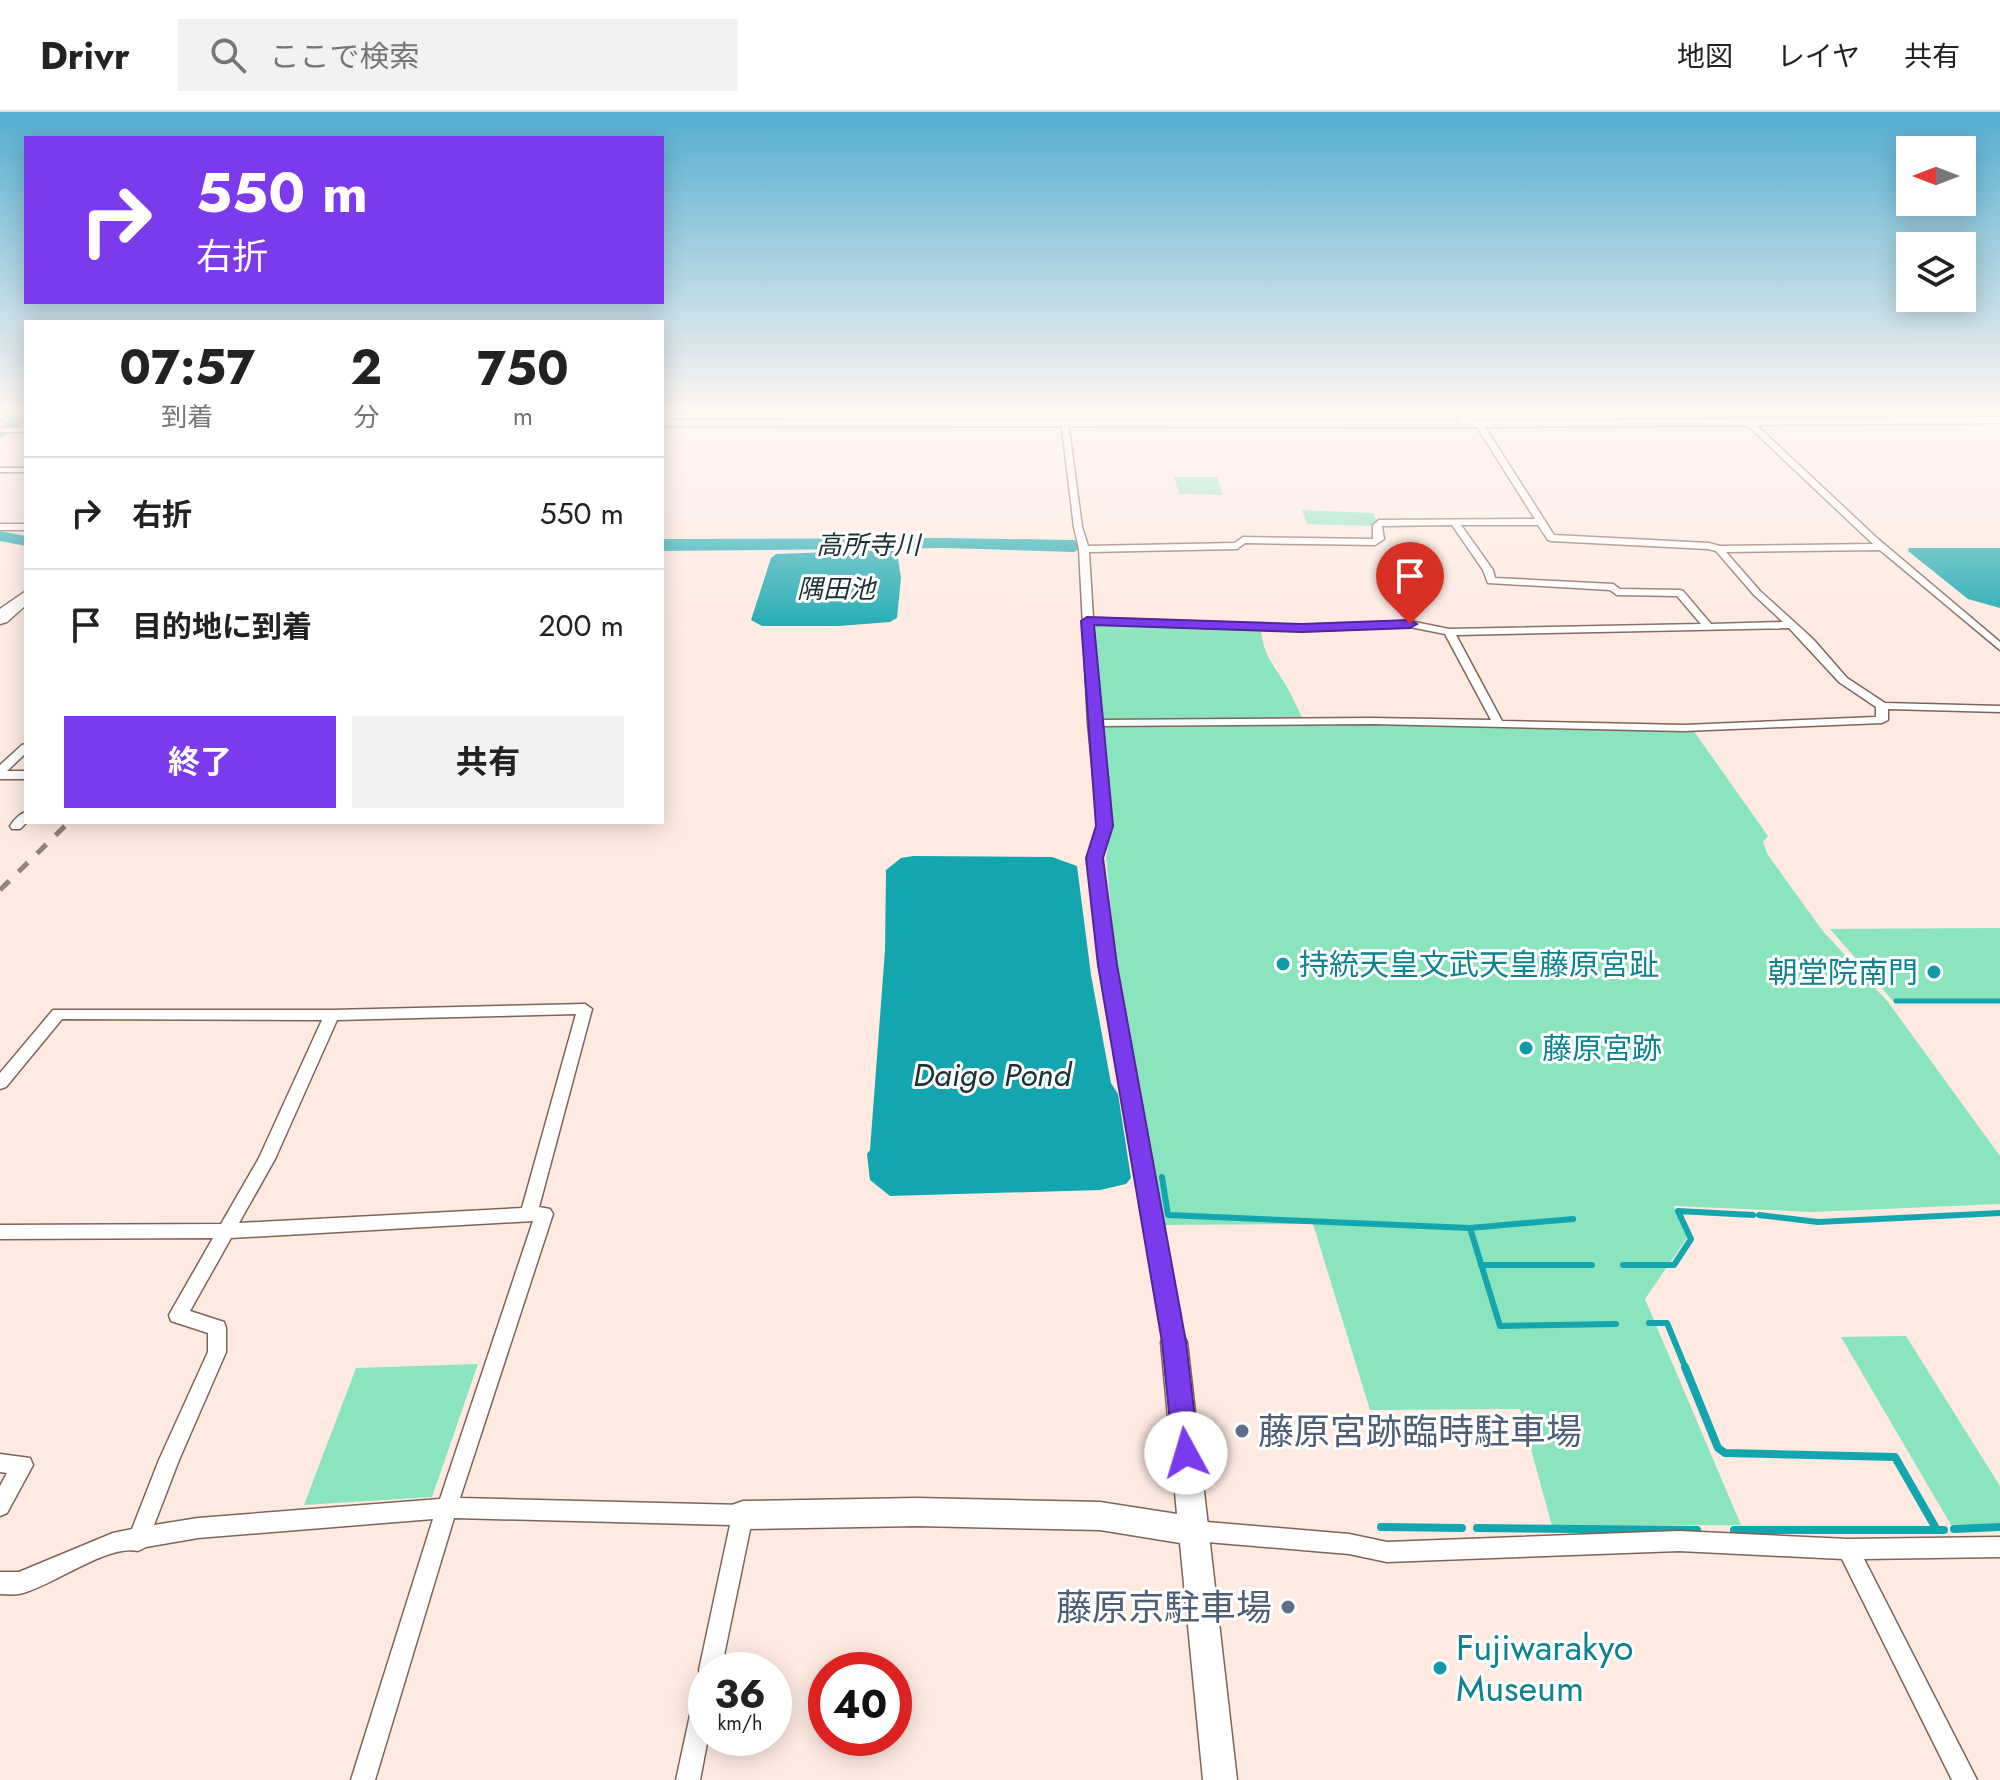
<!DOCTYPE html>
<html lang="ja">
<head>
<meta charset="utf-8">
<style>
  body { margin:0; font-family:Jost,"Noto Sans JP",sans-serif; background:#f2f2f2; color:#222; height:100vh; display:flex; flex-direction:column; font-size:30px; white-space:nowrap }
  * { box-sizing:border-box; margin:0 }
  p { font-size:26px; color:#767676 }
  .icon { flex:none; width:44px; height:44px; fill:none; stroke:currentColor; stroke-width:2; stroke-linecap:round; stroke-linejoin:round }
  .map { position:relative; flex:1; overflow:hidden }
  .side { position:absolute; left:24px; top:208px; width:640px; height:504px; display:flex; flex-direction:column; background:#fff; border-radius:0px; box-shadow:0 4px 20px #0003 }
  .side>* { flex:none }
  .hud { position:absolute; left:24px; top:24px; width:640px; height:168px; border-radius:0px; box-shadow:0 4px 20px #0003; background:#7c3aed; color:#fff; overflow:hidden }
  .needle { width:52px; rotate:270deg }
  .tools { position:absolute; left:1896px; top:24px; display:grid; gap:16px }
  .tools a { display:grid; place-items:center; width:80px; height:80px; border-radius:0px; background:#fff; box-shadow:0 4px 20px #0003; font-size:40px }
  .speed { position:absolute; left:688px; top:1540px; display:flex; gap:16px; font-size:40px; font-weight:700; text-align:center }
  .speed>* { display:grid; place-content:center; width:104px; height:104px; border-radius:50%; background:#fff; box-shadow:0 4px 20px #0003; line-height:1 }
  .speed small { font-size:20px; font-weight:400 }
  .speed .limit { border:12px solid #d22; background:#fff; color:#111 }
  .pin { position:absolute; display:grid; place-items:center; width:68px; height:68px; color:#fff; margin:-82px -34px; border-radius:50% 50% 50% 0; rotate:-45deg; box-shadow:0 0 8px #0007 }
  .pin .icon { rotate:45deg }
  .me { position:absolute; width:88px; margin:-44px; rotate:354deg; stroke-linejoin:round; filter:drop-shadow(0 0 6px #0008) }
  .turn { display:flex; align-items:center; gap:28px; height:168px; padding:0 40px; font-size:36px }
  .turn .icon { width:104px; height:104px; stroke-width:2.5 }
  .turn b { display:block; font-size:56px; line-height:68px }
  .eta { display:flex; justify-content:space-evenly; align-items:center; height:136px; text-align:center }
  .eta b { font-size:48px; font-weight:700; line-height:56px }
  .primary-button { display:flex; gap:16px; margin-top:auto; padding:16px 40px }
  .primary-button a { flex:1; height:92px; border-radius:0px; background:#7c3aed; color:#fff; font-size:32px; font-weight:700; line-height:92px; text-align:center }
  .primary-button a+a { background:#f2f2f2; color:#222 }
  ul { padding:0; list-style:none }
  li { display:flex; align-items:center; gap:24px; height:112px; padding:0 40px; border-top:2px solid #e0e0e0 }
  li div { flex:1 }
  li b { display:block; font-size:30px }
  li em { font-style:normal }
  header { display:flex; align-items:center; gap:48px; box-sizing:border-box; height:112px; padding:0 40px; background:#fff; border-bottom:2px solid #e0e0e0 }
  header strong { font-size:38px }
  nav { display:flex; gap:44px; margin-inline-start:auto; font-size:28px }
  .search { width:560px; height:72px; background:#f2f2f2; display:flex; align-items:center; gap:20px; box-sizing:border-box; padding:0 28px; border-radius:0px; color:#767676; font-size:30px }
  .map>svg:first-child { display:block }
</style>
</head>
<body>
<header>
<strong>Drivr</strong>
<div class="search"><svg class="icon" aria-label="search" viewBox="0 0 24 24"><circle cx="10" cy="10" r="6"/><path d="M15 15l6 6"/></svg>ここで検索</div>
<nav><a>地図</a><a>レイヤ</a><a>共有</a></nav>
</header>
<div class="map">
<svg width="2000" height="1668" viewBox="0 0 2000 1668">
  <rect width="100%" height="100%" fill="#feeae1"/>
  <path fill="#8ae4bd" d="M 1174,365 L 1217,365 L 1223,383 L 1179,382 Z
    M 1302,398 L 1373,401 L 1377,409 L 1374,414 L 1307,412 Z
    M 1099,511 L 1261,516 C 1262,540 1272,551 1284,570 C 1292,583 1298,598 1305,611 L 1693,618 L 1768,724 L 1763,730 L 1768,743 L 1822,818 L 1888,890 L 2000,1044 L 2000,1092 L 1812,1100 L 1674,1094 L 1689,1123 L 1645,1187 L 1741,1413 L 1552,1414 L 1520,1297 L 1370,1298 L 1313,1112 L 1162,1113 L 1118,872 L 1106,745 L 1111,717 L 1094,513 Z
    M 2000,816 L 2000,889 L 1894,890 L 1830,817 Z
    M 1906,1224 L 2000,1374 L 2000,1412 L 1951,1413 L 1841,1225 Z
    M 478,1252 L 432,1385 L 304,1393 L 356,1256 Z"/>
  <path fill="#13a6af" d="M 1909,436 L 2000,436 L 2000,496 L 1968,487 L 1908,439 Z
    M 885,438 L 897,439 L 901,466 L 897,506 L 890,510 L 839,514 L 762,514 L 751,508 L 771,446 L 776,442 Z
    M 913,744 L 1052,745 L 1077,754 L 1091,863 L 1111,971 L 1118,982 L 1131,1066 L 1126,1072 L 1100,1078 L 890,1084 L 870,1068 L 867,1042 L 870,1038 L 885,838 L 886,758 L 901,746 Z"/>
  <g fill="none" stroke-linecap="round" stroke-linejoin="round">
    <path stroke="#13a6af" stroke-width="5" d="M 1896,889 L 2000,889"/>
    <path stroke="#13a6af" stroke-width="6" d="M 1162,1065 L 1168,1103 L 1470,1116 L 1500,1214 L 1616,1212
      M 1759,1103 L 1818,1110 L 2000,1101
      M 1470,1116 L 1573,1107
      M 1481,1153 L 1592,1153
      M 1623,1153 L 1674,1153 L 1691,1127 L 1678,1099 L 1753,1103
      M 1649,1211 L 1667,1211 L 1686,1257"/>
    <path stroke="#13a6af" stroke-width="8" d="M 1685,1255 L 1718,1336 L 1725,1341 L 1895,1345 L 1937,1418
      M 1381,1415 L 1462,1416
      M 1477,1416 L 1697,1418
      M 1954,1417 L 2000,1415
      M 1734,1418 L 1944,1418"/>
    <path fill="#13a6af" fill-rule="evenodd" d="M 15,300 L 26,300 L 26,310 L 0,327 L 0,315 Z
      M 0,419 L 26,424 L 26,434 L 0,429 Z
      M 945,426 L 1074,428 L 1083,434 L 1074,440 L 945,436 L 662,439 L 662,427 Z"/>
    <defs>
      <path id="street" d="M 0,300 L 8,300 L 0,309 Z
        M 1455,300 L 1463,300 L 1472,312 L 1471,314 L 1465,314 Z
        M 1993,300 L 2000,300 L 2000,304 Z
        M 1061,308 L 1068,310 L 1082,415 L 1088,434 L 1235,431 L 1243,425 L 1373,427 L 1373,413 L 1379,408 L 1535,407 L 1475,312 L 1479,310 L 1483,312 L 1554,423 L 1709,431 L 1720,434 L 1873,432 L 1744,310 L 1751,308 L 1878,427 L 2000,530 L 2000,538 L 1880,438 L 1726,440 L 1760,479 L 1813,527 L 1847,566 L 1885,591 L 2000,594 L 2000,600 L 1888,597 L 1888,608 L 1882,611 L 1684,619 L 1372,612 L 1100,614 L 1110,714 L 1100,746 L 1114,853 L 1183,1230 L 1181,1236 L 1174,1238 L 1167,1236 L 1165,1230 L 1100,853 L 1088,746 L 1098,714 L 1088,611 L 1079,437 L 1074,415 ZM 1452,413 L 1483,458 L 1488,471 L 1610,478 L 1617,483 L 1677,484 L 1701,512 L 1449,517 L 1410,509 L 1302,513 L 1093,506 L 1089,440 L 1237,437 L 1245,431 L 1375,433 L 1384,427 L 1382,414 ZM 1461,413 L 1538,413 L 1548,428 L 1551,429 L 1708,437 L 1716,439 L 1754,483 L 1783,510 L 1711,512 L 1683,479 L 1680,478 L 1620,477 L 1613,472 L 1495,466 L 1493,458 ZM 1093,512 L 1302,519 L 1410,515 L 1445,522 L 1491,608 L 1372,606 L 1099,608 ZM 1789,516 L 1839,570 L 1876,595 L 1876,605 L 1684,613 L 1502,609 L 1456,523 Z
        M 0,316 L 26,316 L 26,320 L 0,320 Z
        M 0,356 L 26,356 L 26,360 L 0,360 Z
        M 0,412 L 26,412 L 26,418 L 0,418 Z
        M 26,632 L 26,641 L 7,659 L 26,659 L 26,667 L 0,667 L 0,653 L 22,633 Z
        M 26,700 L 27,710 L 20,717 L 12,717 L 10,714 C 14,708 19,702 26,700 Z
        M 585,892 L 592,897 L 539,1095 L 550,1097 L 553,1102 L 460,1386 L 743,1393 L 750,1396 L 753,1403 L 721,1558 L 706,1558 L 706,1568 L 702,1566 L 699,1558 L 730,1413 L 454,1406 L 375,1668 L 351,1668 L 433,1407 L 198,1426 L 146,1435 L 138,1439 C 106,1432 52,1475 19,1482 C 13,1483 6,1482 0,1482 L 0,1460 L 19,1460 L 113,1421 L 132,1417 L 159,1348 L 208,1240 L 208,1221 L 171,1209 L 169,1203 L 213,1126 L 0,1127 L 0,1113 L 221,1112 L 259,1046 L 322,908 L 62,907 L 6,975 L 0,977 L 0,961 L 53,898 L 332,898 ZM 576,902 L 522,1096 L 239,1111 L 275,1047 L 337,908 ZM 533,1109 L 440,1387 L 198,1406 L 154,1413 L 179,1348 L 226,1240 L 226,1216 L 224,1210 L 190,1199 L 231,1126 Z
        M 0,1342 L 30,1346 L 33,1353 L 7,1401 L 0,1404 L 0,1374 L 7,1361 L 0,1360 Z
        M 1195,1409 L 1349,1422 L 1387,1430 L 1679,1419 L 1848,1427 L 2000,1425 L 2000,1445 L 1864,1447 L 1977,1668 L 1952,1668 L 1842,1447 L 1679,1439 L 1387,1450 L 1349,1442 L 1195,1429 L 1188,1426 L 1184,1419 L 1188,1412 Z
        M 706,1569 L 706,1626 L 708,1626 L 700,1668 L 676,1668 L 695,1580 L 698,1572 Z"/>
      <path id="secondary" d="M 2000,305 L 2000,311 L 1479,315 L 662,314 L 662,308 L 1479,309 Z
        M 1174,1218 L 1183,1222 L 1187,1230 L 1237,1668 L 1203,1668 L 1180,1431 L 1100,1418 L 917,1414 L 743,1417 L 732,1413 L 728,1403 L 732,1393 L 743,1389 L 917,1386 L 1100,1390 L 1177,1402 L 1161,1230 L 1165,1222 Z"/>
      <path id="highway" d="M 26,479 L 26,493 L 7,510 L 0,512 L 0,497 Z"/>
    </defs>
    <use href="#street" stroke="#806457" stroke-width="3"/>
    <use href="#secondary" stroke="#806457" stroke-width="3"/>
    <use href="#highway" stroke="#806457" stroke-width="3"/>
    <use href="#street" fill="#fff" fill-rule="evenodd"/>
    <use href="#secondary" fill="#fff" fill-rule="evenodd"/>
    <use href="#highway" fill="#fff" fill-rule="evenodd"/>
    <path stroke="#93837c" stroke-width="5" stroke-dasharray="13 13" stroke-linecap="butt" d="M 0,778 L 69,710"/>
  </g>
  <linearGradient id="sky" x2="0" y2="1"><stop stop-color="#53aed1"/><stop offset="0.56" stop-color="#fff6f2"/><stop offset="1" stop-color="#fff6f2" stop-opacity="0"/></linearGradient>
  <rect width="2000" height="534" fill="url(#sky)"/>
  <path fill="#7c3aed" stroke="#51269a" stroke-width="2" d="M 1087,505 L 1302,512 L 1410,508 L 1417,512 L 1410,516 L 1302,520 L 1094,513 L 1113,714 L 1103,746 L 1117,853 L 1186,1230 L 1199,1341 L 1195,1349 L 1186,1353 L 1177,1349 L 1173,1341 L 1162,1230 L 1098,853 L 1086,746 L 1096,714 L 1081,509 Z"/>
  <g fill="#0f9aa8" stroke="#fff" stroke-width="3">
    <circle cx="1283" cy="852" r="8"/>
    <circle cx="1934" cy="860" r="8"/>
    <circle cx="1526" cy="936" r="8"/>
    <circle cx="1440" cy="1556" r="8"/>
  </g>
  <g fill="#5c6f8a" stroke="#fff" stroke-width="3">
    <circle cx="1242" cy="1319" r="8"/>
    <circle cx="1288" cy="1495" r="8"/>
  </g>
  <g text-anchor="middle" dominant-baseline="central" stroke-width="6" stroke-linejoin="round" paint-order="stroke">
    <g font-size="26" font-style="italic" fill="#1b3133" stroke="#fff">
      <text x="868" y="433">高所寺川</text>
      <text x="836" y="477">隅田池</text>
    </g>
    <g font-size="30" fill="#0d838f" stroke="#fff" text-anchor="start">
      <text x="1299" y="852">持統天皇文武天皇藤原宮趾</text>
      <text x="1918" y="860" text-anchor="end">朝堂院南門</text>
      <text x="1542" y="936">藤原宮跡</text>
    </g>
    <g font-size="32" font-style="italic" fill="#1b3133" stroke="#fff">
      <text x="992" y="963">Daigo Pond</text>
    </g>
    <g font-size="36" fill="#4e5e75" stroke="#fff" text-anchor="start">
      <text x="1258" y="1319">藤原宮跡臨時駐車場</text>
      <text x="1272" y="1495" text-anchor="end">藤原京駐車場</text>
    </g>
    <g font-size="36" fill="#0d838f" stroke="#fff" text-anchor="start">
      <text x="1456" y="1535">Fujiwarakyo<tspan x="1456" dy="41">Museum</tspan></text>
    </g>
  </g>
</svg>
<div class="tools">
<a><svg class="needle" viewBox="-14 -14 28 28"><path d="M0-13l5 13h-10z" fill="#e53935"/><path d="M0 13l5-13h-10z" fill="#767676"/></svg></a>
<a><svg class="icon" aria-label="layers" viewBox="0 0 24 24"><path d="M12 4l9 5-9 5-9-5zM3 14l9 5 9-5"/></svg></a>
</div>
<div class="speed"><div>36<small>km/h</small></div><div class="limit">40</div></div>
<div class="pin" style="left:1410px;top:512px;background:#d93025"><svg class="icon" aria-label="arrive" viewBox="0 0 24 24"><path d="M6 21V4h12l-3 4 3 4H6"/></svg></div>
<svg class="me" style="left:1186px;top:1341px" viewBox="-20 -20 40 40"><circle r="19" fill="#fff"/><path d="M0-13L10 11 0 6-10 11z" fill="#7c3aed"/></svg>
<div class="hud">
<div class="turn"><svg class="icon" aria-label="right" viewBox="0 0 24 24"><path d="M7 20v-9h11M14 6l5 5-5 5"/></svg><div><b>550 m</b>右折</div></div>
</div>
<section class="side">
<div class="eta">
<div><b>07:57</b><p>到着</p></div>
<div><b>2</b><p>分</p></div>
<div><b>750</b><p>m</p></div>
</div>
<ul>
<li><svg class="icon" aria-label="right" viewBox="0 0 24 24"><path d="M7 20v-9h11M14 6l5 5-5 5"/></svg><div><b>右折</b></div><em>550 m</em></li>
<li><svg class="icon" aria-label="arrive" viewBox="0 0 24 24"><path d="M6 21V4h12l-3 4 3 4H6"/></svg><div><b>目的地に到着</b></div><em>200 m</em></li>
</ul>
<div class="primary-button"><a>終了</a><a>共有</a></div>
</section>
</div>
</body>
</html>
